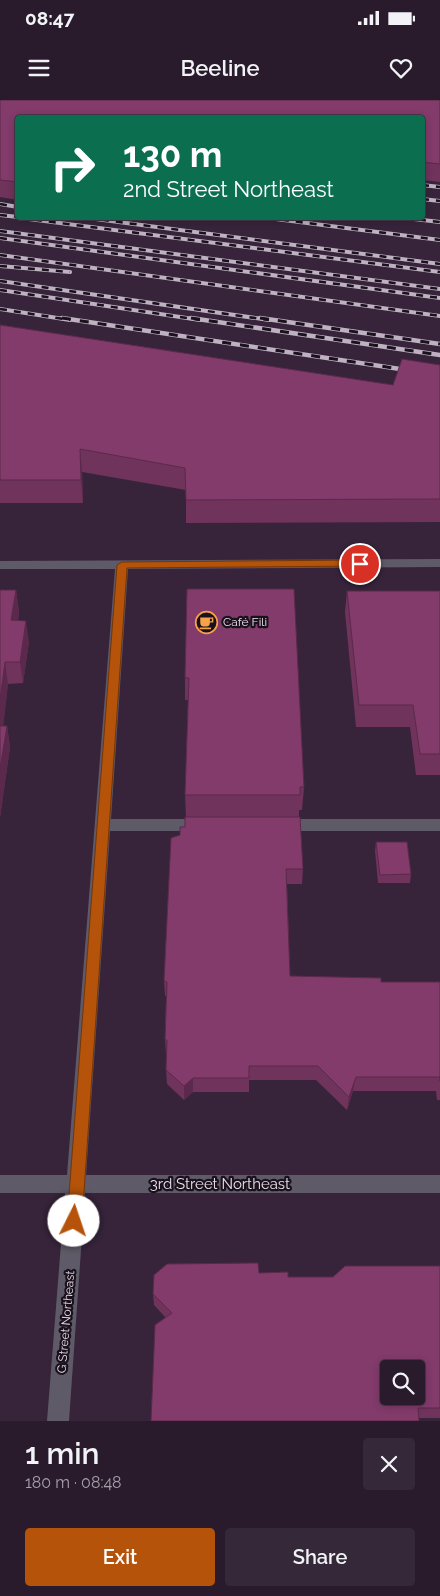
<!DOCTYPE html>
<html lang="en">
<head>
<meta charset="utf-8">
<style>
  body { margin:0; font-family:Raleway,sans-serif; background:#352838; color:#f1f3f6; height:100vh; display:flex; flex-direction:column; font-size:19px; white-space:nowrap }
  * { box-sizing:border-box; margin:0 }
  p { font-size:16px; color:#a5a1a9 }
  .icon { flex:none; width:28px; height:28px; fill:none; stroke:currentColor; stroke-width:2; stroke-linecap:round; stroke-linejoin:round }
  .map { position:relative; height:1321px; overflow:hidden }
  .details { display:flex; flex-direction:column; background:#291b2c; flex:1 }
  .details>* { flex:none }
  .top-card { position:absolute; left:15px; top:15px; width:410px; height:105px; border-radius:5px; box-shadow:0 2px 8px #0003,0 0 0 1px #453948; background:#0b6e4f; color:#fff; overflow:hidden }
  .controls { position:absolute; left:380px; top:1260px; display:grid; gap:10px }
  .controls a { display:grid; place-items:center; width:45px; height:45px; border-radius:5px; background:#291b2c; box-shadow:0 2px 8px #0003,0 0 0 1px #453948; font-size:25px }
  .pin { position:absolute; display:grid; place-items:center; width:42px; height:42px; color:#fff; margin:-21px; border:2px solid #fff; border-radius:50%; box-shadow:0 1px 5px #0007 }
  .me { position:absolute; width:55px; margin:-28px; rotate:4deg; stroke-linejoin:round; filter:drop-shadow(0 0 4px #0008) }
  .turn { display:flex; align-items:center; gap:18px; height:105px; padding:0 25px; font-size:22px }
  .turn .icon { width:65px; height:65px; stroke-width:2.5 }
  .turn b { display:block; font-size:35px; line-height:42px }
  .round { display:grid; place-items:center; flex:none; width:52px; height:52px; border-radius:5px; background:#352838 }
  .headline { display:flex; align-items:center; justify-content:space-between; height:85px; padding:0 25px }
  h1 { font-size:30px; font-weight:600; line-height:38px }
  .cta { display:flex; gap:10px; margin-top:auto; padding:10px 25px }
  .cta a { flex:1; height:58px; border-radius:5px; background:#b45309; color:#fff; font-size:20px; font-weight:600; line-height:58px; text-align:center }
  .cta a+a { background:#352838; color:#f1f3f6 }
  .status { display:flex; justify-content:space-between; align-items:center; height:35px; padding:0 25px; background:#291b2c; direction:ltr }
  .status svg { height:14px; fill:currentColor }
  header { display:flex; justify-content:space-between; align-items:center; height:65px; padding:0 25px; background:#291b2c; font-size:22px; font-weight:600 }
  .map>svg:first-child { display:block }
</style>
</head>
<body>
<div class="status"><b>08:47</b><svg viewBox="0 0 49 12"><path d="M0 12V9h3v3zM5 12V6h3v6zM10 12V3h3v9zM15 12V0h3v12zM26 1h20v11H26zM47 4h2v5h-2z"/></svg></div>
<header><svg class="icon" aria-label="menu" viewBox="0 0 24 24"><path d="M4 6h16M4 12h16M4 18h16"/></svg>Beeline<svg class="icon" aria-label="heart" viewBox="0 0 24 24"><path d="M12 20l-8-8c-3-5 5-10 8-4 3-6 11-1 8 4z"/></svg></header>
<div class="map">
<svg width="440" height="1321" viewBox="0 0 440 1321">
  <rect width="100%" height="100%" fill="#37243b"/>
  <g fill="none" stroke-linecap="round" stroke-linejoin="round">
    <path fill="#5e5a67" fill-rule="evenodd" d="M 440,459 L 440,467 L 128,469 L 111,719 L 205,719 L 211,721 L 213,725 L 211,729 L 205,731 L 110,731 L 86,1075 L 440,1075 L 440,1093 L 85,1093 L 69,1321 L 47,1321 L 65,1093 L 0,1093 L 0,1075 L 67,1075 L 115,469 L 0,469 L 0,461 Z
      M 281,719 L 440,719 L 440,731 L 281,731 L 275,729 L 273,725 L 275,721 Z"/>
    <defs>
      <path id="rail-far1" d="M 422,85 L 440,87
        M 422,99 L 440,101
        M 0,104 L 18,107
        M 0,115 L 18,117
        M 21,118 L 440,172
        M 88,118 L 440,164
        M 268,118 L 440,140
        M 405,118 L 440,122
        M 0,131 L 440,189
        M 0,138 L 440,198
        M 0,155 L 440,216
        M 0,166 L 70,172
        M 0,181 L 269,220
        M 0,190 L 200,220
        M 0,209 L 70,220"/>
      <path id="rail" d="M 62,218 L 440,275
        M 191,218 L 440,255
        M 260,218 L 440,244"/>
    </defs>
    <use href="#rail-far1" stroke="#bfb1c2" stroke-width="4"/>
    <use href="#rail" stroke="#bfb1c2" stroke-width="4.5"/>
    <use href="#rail-far1" stroke="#19111b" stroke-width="2.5" stroke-dasharray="7" stroke-linecap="butt"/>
    <use href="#rail" stroke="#19111b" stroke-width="3" stroke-dasharray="9" stroke-linecap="butt"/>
  </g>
  <path fill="#70335c" d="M 0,0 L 440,0 L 440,82 L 422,80 L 422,18 L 18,18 L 18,100 L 0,97 Z
    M 0,225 L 393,285 L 440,265 L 440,422 L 186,423 L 186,390 L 82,372 L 83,403 L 0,403 Z
    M 187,489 L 304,687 L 302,710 L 299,710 L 299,717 L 186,717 L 185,695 L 188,600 L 185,600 L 185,578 Z
    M 0,490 L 16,490 L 19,512 L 18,521 L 29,542 L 23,583 L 8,584 L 3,626 L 7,626 L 10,647 L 0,718 Z
    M 347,491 L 440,491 L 440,675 L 416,675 L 410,627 L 356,627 L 345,512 Z
    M 171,738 L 303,769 L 302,784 L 287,784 L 290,876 L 381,882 L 440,882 L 440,1000 L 437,1000 L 436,991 L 353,991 L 347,1010 L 316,980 L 249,980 L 249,992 L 193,992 L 184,1000 L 167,984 L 166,970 L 167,954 L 166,954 L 165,940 L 166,896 L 165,896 L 164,881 Z
    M 376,742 L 411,774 L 410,783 L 378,783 L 375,751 Z
    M 440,1166 L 440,1318 L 419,1318 L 166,1218 L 154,1205 L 153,1194 L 259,1173 L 288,1177 L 333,1177 Z"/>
  <path fill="#5b294b" d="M 80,349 L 82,372 L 83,403 L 81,380 Z
    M 16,490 L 19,512 L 14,542 L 11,520 Z
    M 26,521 L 29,542 L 23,583 L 20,562 Z
    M 5,562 L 8,584 L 1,647 L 0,643 L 0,600 Z
    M 7,626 L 10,647 L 0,718 L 0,669 Z
    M 356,977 L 353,991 L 347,1010 L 349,997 Z
    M 193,978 L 193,992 L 184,1000 L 184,986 Z"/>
  <path fill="#823b6b" stroke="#5b294b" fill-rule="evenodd" d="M 0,0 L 440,0 L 440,64 L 422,62 L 422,18 L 18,18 L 18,82 L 0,80 Z
    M 0,225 L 393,285 L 402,259 L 440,265 L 440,399 L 186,400 L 185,368 L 80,349 L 81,380 L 0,380 Z
    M 187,489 L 294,489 L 304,687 L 300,687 L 300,695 L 185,695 L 189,578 L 185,578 Z
    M 0,490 L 16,490 L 11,520 L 26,521 L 20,562 L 5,562 L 0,600 Z
    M 347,491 L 440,491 L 440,654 L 420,654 L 413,605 L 359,605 Z
    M 0,626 L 7,626 L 0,669 Z
    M 185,717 L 300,717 L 303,769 L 286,769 L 290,876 L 381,878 L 381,882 L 440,882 L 440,981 L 440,977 L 356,977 L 349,997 L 318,966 L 249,966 L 249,978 L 193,978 L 184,986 L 166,970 L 167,940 L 165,940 L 167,882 L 164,881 L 171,738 L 180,735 L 180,727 L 185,727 Z
    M 376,742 L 407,742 L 411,774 L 380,775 Z
    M 258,1163 L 259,1173 L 288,1172 L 288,1177 L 333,1177 L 345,1166 L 440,1166 L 440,1308 L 418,1308 L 419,1321 L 151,1321 L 155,1225 L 172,1213 L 153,1194 L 154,1175 L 167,1164 ZM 389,1269 L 416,1269 L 416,1296 L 389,1296 Z"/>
  <path fill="#b45309" stroke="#753606" d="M 360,460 L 364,461 L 364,466 L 127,468 L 82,1121 L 80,1126 L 74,1129 L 69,1126 L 67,1121 L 117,465 L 122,462 Z"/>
  <defs>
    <symbol id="cafe-ring" viewBox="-11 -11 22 22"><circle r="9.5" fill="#19111b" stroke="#f7a148" stroke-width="1.5"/><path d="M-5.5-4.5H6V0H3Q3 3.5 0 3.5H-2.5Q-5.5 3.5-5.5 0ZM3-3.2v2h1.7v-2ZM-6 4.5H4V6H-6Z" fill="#f7a148"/></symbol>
  </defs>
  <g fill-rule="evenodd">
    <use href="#cafe-ring" x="194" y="510" width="25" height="25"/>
  </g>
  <g text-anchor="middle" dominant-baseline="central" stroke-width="4.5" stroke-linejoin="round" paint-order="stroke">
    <g font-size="12" fill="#ebdeed" stroke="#19111b" text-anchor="start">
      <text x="223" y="522">Café Fili</text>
    </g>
    <g font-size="12" fill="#ebdeed" stroke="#19111b">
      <text transform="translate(66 1222) rotate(-85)">G Street Northeast</text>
    </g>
    <g font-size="15" fill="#ebdeed" stroke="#19111b">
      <text x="220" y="1084">3rd Street Northeast</text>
    </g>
  </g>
</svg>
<div class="controls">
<a><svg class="icon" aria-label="search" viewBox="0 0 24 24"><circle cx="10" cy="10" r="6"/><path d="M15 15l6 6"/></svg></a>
</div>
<div class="pin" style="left:360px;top:464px;background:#d93025"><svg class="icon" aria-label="arrive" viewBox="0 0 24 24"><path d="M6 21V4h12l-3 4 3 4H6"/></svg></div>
<svg class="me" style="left:74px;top:1121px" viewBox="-20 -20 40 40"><circle r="19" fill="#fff"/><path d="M0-13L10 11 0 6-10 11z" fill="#b45309"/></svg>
<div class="top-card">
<div class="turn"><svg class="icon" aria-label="right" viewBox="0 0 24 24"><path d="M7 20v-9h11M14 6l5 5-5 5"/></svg><div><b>130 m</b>2nd Street Northeast</div></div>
</div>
</div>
<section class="details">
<div class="headline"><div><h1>1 min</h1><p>180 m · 08:48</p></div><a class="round"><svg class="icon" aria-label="close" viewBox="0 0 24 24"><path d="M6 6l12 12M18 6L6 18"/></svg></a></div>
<div class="cta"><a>Exit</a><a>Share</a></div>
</section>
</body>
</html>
